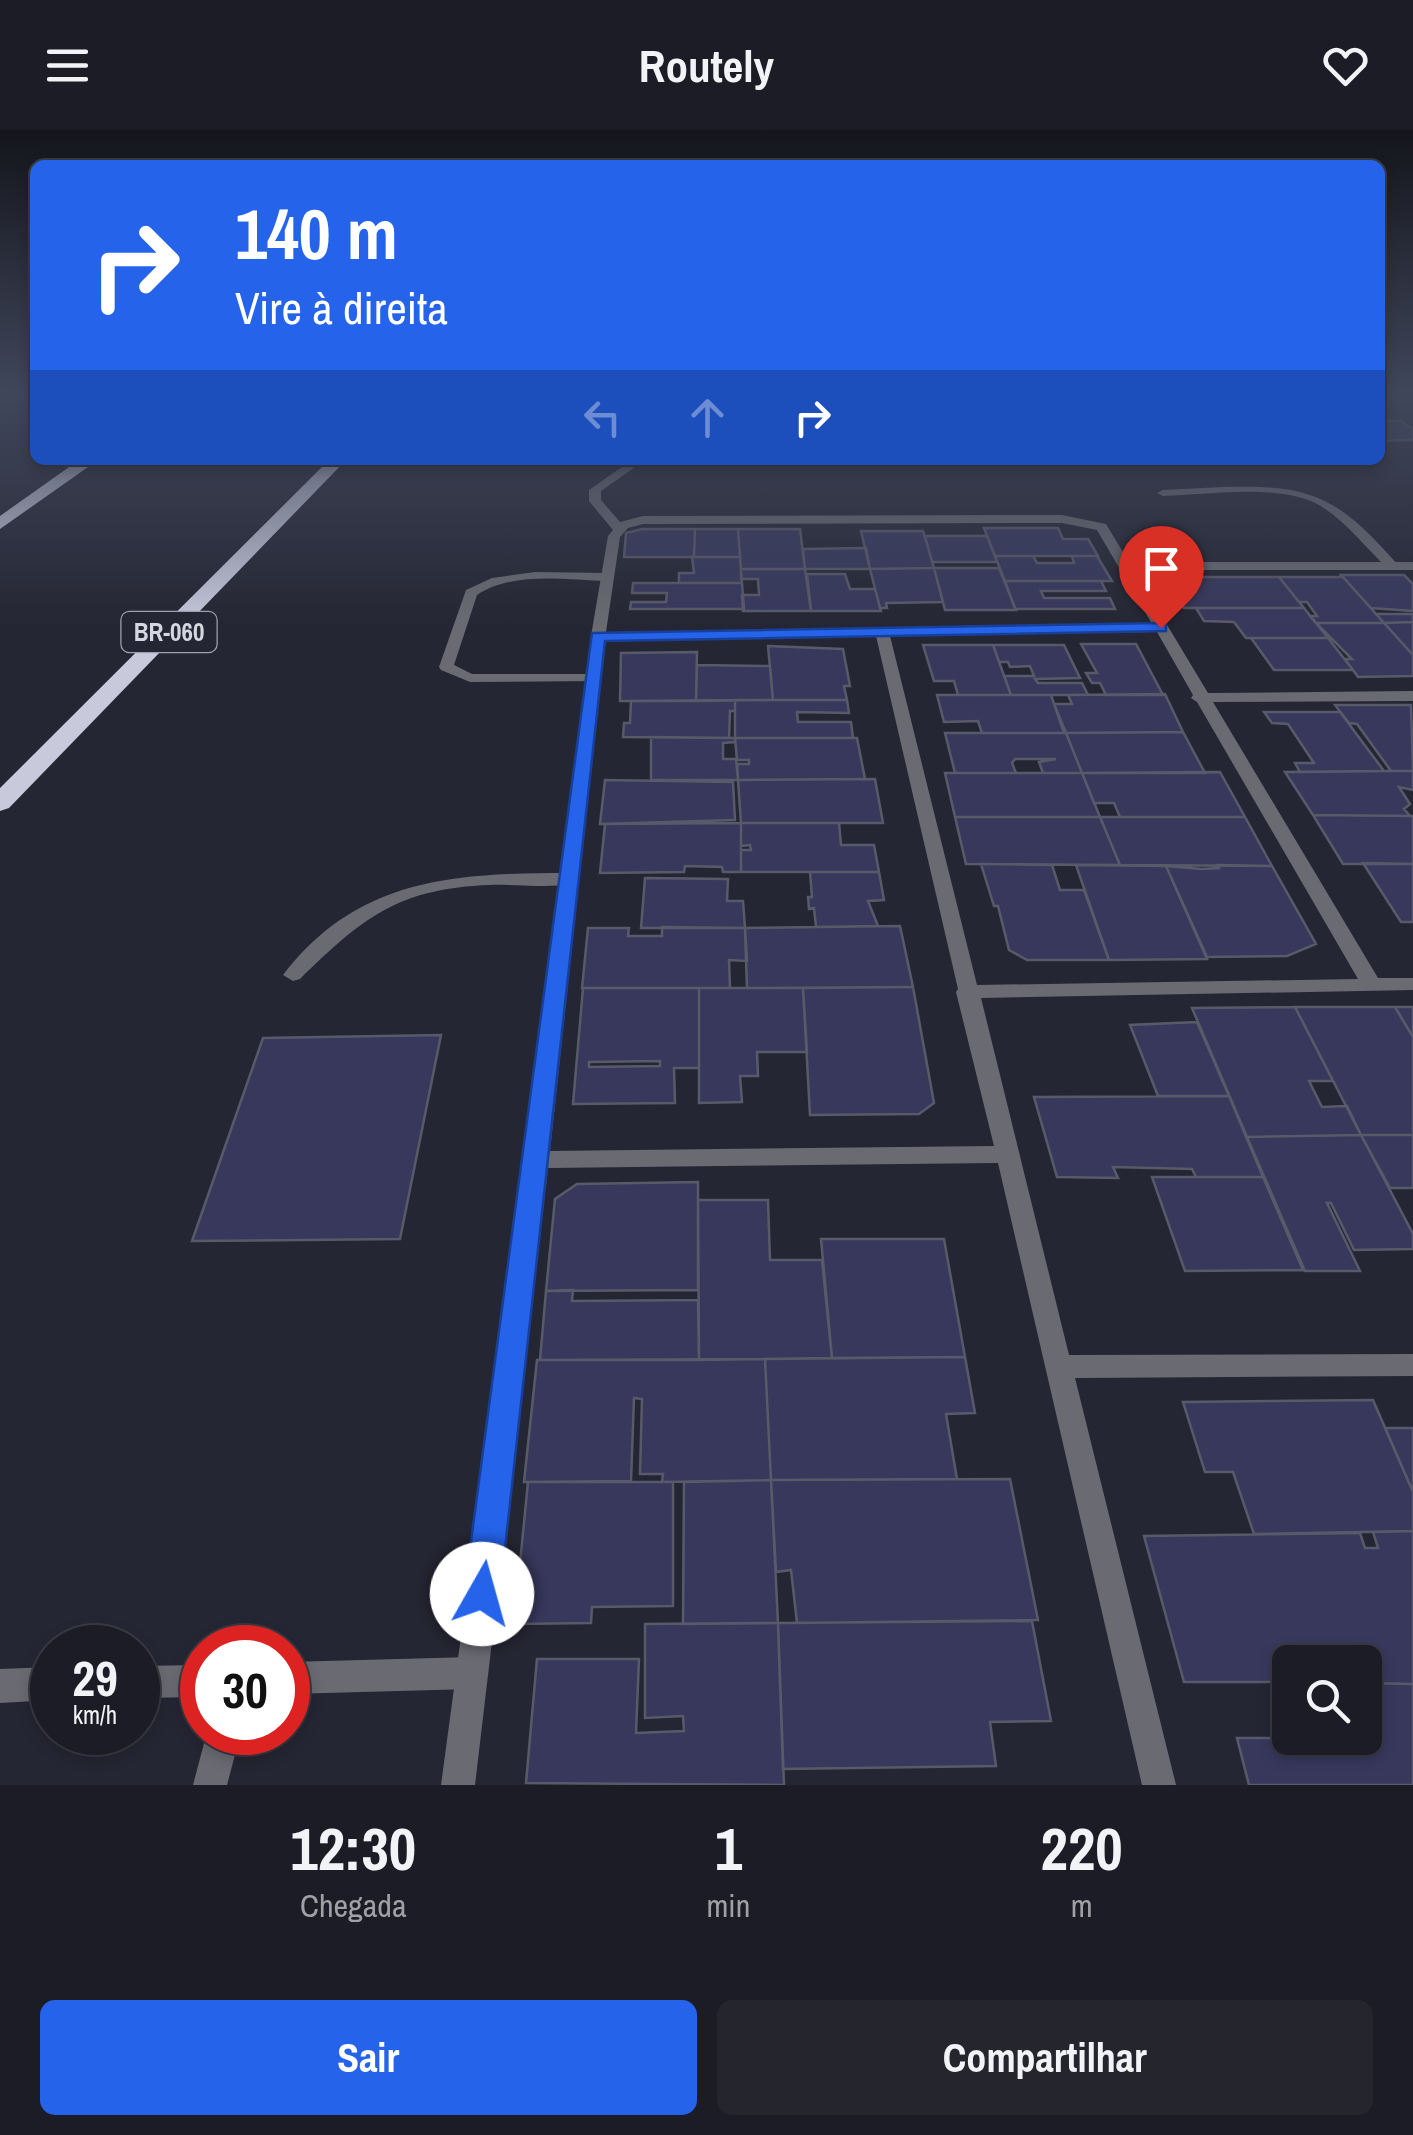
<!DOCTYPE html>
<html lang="pt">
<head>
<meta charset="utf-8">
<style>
  body { margin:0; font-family:"Archivo Narrow",sans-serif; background:#25252e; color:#f1f3f6; height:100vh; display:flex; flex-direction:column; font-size:38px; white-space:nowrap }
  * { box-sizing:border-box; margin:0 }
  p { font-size:32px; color:#a0a1a7 }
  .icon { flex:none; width:55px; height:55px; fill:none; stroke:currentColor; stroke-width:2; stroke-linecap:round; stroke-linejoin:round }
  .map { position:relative; height:1655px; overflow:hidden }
  .drawer { display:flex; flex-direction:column; background:#1c1c26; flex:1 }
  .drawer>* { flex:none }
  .guide { position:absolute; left:30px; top:30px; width:1355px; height:305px; border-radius:15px; box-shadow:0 5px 15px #0003,0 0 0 2px #3a3a43; background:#2563eb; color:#fff; overflow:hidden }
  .tools { position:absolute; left:1272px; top:1515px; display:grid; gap:20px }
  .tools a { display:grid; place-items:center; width:110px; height:110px; border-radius:15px; background:#1c1c26; box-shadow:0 5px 15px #0003,0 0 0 2px #3a3a43; font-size:50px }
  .speed { position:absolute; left:30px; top:1495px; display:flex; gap:20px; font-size:50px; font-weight:700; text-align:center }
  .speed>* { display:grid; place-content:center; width:130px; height:130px; border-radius:50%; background:#1c1c26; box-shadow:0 5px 15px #0003,0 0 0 2px #3a3a43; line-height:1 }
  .speed small { font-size:25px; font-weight:400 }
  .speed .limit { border:15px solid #d22; background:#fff; color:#111 }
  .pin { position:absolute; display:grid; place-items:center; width:85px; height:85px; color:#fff; margin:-102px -42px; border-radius:50% 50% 50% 0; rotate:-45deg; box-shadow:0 0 10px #0007 }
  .pin .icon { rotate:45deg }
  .me { position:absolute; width:110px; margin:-55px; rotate:7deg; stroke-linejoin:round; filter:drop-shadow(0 0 8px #0008) }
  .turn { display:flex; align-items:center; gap:35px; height:210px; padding:0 40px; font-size:45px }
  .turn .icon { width:130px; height:130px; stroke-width:2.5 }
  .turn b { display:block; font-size:70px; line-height:85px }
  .lanes { display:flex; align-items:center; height:95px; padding:0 40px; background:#0003; justify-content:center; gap:50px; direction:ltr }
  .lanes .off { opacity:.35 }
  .eta { display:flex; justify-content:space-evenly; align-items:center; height:170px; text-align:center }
  .eta b { font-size:60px; font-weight:700; line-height:70px }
  .button { display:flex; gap:20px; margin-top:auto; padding:20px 40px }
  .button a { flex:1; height:115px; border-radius:15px; background:#2563eb; color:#fff; font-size:40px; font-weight:700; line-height:115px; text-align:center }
  .button a+a { background:#25252e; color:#f1f3f6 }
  header { display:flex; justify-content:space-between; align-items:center; height:130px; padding:0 40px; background:#1c1c26; font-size:45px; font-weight:700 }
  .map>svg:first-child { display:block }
</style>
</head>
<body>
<header><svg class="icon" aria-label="menu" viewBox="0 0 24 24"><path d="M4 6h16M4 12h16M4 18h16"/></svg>Routely<svg class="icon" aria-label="heart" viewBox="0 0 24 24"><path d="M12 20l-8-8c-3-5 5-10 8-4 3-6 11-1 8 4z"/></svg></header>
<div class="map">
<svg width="1413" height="1655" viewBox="0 0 1413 1655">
  <rect width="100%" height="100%" fill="#252633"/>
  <path fill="#37385c" stroke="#595a69" stroke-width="2.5" fill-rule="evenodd" d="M 1380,291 L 1402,291 L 1413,300 L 1413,310 L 1380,311 Z
    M 984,398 L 1058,398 L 1063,409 L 1088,409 L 1098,426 L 995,426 Z
    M 642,399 L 695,399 L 694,427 L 624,427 L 626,403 Z
    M 695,399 L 738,399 L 740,427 L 694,427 Z
    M 738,399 L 800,399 L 805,439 L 741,439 Z
    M 861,401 L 923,401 L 934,438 L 870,439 Z
    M 925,406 L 987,406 L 997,432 L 932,432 Z
    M 866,418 L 870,439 L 805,439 L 803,419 Z
    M 995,426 L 1033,426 L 1037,433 L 1074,433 L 1072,426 L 1097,426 L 1112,451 L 1005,451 Z
    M 692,427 L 740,427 L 742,453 L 679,453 L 679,443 L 694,443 Z
    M 934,438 L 999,438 L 1016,480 L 945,480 Z
    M 934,438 L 943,472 L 886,473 L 887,478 L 880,478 L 870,439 Z
    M 741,439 L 805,439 L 811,481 L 743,481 L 742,465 L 759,465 L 758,449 L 741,449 Z
    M 807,444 L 845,444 L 850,459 L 875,459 L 881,481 L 811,481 Z
    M 1341,445 L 1404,445 L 1413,454 L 1413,481 L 1371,478 Z
    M 1180,447 L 1279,447 L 1304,478 L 1184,478 L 1167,451 Z
    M 1279,447 L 1343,447 L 1384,493 L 1316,493 L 1310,486 L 1317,486 L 1307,472 L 1299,472 Z
    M 1005,451 L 1101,451 L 1106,461 L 1041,461 L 1044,468 L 1110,468 L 1115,479 L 1015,479 Z
    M 633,453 L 742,453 L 744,479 L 630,479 L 631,472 L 666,472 L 667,463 L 632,463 Z
    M 1196,478 L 1304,478 L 1328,508 L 1246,508 L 1234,492 L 1204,491 Z
    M 1376,484 L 1413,484 L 1413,492 L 1384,493 Z
    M 1413,492 L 1413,525 L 1384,493 Z
    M 1316,493 L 1384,493 L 1413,525 L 1413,546 L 1358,547 L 1345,529 L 1352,529 Z
    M 1251,508 L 1328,508 L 1353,540 L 1274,540 Z
    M 1081,514 L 1136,514 L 1163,565 L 1106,565 L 1100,553 L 1092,553 L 1086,543 L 1097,543 Z
    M 923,515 L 993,515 L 1011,565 L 958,565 L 954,551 L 934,551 Z
    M 993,515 L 1064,515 L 1080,548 L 1035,549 L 1038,553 L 1082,553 L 1088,565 L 1011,565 L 1004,546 L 1034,546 L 1030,536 L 1010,537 L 1008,532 L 999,532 Z
    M 768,516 L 843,519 L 850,556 L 844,556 L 847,570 L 773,570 Z
    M 697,522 L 696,571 L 620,571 L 621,523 Z
    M 697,535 L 770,536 L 773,570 L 696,571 Z
    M 1165,564 L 1183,602 L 1066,603 L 1054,574 L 1072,574 L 1068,565 Z
    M 937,565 L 1051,565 L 1064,603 L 982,603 L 978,591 L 944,592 Z
    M 735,570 L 847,570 L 849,583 L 797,582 L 798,592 L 851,592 L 853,608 L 735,608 Z
    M 735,570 L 735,581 L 730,581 L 729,608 L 623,607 L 624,593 L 630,593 L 631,571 Z
    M 1335,575 L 1411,575 L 1413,641 L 1391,641 L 1357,594 L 1349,593 Z
    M 1264,582 L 1340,582 L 1384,641 L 1300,642 L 1295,633 L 1314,633 L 1288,594 L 1272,593 Z
    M 1183,602 L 1205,643 L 1082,643 L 1066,603 Z
    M 945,603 L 1066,603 L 1082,643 L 1043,643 L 1039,632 L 1056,629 L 1015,629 L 1012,633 L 1016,643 L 955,643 Z
    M 651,607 L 735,608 L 735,612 L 723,613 L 723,629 L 736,629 L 738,650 L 651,650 Z
    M 735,608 L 857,608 L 865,649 L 738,650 L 737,634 L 749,634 L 749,630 L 737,630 Z
    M 1384,641 L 1413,641 L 1413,660 L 1399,657 L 1410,674 L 1404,679 L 1410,686 L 1313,685 L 1285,642 Z
    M 1220,642 L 1245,687 L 1120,687 L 1114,673 L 1094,673 L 1082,643 Z
    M 945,643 L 1082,643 L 1100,687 L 955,687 Z
    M 875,649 L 883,693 L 741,693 L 738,650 Z
    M 605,650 L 733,652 L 735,690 L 600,694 Z
    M 1313,685 L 1413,686 L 1413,734 L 1343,734 Z
    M 955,687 L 1100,687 L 1120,735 L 966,734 Z
    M 1100,687 L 1245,687 L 1272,736 L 1120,735 Z
    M 741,693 L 839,693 L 841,715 L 874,715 L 879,742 L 741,742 L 741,720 L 751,720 L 750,715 L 741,716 Z
    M 741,693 L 741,742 L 723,742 L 722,737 L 685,736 L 684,742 L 600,743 L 605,694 Z
    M 1363,733 L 1413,734 L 1413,792 L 1401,792 Z
    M 981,734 L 1052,735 L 1060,760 L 1084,760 L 1109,830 L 1027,830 L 1009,820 L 998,776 L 994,776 Z
    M 1076,735 L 1166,736 L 1207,829 L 1109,830 Z
    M 1218,735 L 1272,736 L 1316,814 L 1287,826 L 1207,827 L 1166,736 L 1202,739 L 1219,738 Z
    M 810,742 L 879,742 L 884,770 L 868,771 L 878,796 L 816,797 L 814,778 L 809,779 L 808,767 L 812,767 Z
    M 645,748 L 728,749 L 727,771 L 743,771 L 745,798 L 641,798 Z
    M 900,796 L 913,857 L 747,858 L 745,798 Z
    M 662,797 L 745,798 L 747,831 L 729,830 L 730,858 L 582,858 L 588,798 L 629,798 L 628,806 L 662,806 Z
    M 913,857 L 934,973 L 919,984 L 810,985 L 803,858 Z
    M 583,858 L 699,858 L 699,938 L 674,938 L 675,973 L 573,974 ZM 660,931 L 660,936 L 589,937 L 589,932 Z
    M 699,858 L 803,858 L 807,922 L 757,922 L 758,946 L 740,946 L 742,972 L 699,973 Z
    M 1295,877 L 1395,877 L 1413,907 L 1413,1005 L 1361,1005 Z
    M 1295,877 L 1333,951 L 1309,951 L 1322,977 L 1347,976 L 1361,1005 L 1247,1007 L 1192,878 Z
    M 1395,877 L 1413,877 L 1413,907 L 1396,879 Z
    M 1197,892 L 1229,966 L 1158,966 L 1130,895 Z
    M 441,905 L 400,1109 L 192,1111 L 263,908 Z
    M 1229,966 L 1263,1047 L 1196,1047 L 1192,1039 L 1113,1037 L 1118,1048 L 1057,1047 L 1034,967 Z
    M 1361,1005 L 1413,1005 L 1413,1058 L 1390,1058 Z
    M 1361,1005 L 1413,1104 L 1413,1119 L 1354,1120 L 1331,1073 L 1327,1073 L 1360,1141 L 1305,1141 L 1247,1007 Z
    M 1152,1047 L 1263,1047 L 1303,1140 L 1185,1141 Z
    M 698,1052 L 698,1160 L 546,1161 L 555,1069 L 577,1054 Z
    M 698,1070 L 768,1070 L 770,1130 L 822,1130 L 832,1228 L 699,1230 Z
    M 821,1109 L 944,1109 L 965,1227 L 832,1228 Z
    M 573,1160 L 572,1171 L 698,1170 L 699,1230 L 540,1230 L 546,1161 Z
    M 965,1227 L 975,1283 L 946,1284 L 957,1349 L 771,1350 L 765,1229 Z
    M 765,1229 L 771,1350 L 662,1352 L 663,1344 L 640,1344 L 642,1269 L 634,1268 L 631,1351 L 524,1352 L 537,1230 Z
    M 1373,1270 L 1413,1362 L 1413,1401 L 1254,1404 L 1233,1342 L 1205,1342 L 1183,1272 Z
    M 1385,1298 L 1413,1298 L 1413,1362 Z
    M 1010,1349 L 1038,1490 L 797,1493 L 791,1440 L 776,1442 L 771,1350 Z
    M 771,1350 L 778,1493 L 683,1494 L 684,1352 Z
    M 528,1352 L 673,1352 L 673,1476 L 592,1477 L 591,1493 L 514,1494 Z
    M 1413,1401 L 1413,1554 L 1365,1553 L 1365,1532 L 1290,1532 L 1290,1552 L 1184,1552 L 1144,1406 L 1360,1403 L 1365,1418 L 1378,1418 L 1373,1402 Z
    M 1032,1491 L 1051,1591 L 990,1592 L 996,1636 L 783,1639 L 778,1493 Z
    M 778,1493 L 784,1655 L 526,1653 L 537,1529 L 639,1529 L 636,1603 L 684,1601 L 683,1586 L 645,1588 L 645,1494 Z
    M 1365,1553 L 1413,1554 L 1413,1655 L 1249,1655 L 1237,1608 L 1365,1608 Z"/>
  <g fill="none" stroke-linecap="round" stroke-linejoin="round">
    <path fill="#6a6b72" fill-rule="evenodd" d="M 1223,357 C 1314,354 1339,368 1399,436 L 1388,439 C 1366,418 1345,390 1319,375 C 1279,353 1208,365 1163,366 L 1157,363 L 1163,360 Z
      M 535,442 L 607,443 L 614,447 L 607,451 C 566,450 512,441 477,465 L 454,535 L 472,544 L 593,544 L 598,545 L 598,551 L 470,552 L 441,540 L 439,537 L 466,460 L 492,448 Z
      M 569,743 L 576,745 L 578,749 L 576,753 C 548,759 517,754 490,755 C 399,758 362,788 300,849 L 293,851 L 283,845 C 358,747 456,743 569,743 Z
      M 472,1527 L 484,1531 L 488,1543 L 484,1555 L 472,1559 L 288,1564 L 288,1532 Z
      M 202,1535 L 202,1567 L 138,1568 L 138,1536 Z
      M 52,1537 L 52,1570 L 0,1573 L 0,1539 Z
      M 207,1602 L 241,1602 L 227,1655 L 193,1655 Z"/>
    <path fill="#6a6b72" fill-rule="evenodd" d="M 632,330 L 645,330 L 601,361 L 601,370 L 620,392 L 643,386 L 1062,385 L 1106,394 L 1129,432 L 1413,432 L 1413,440 L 1134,440 L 1208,563 L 1413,561 L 1413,571 L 1213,572 L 1378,848 L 1413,848 L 1413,860 L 981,868 L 1069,1225 L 1413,1224 L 1413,1246 L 1075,1248 L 1176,1655 L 1142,1655 L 998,1033 L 548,1038 L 475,1655 L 441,1655 L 525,1030 L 591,506 L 608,406 L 613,400 L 589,371 L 589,360 ZM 1062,393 L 1097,400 L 1152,494 L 606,502 L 620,407 L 628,398 L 643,394 ZM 1157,502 L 1193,565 L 1191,568 L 1197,572 L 1358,849 L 977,855 L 890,506 ZM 876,506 L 958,859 L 956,862 L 994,1016 L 550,1021 L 605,510 Z"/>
    <path fill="#c8cadc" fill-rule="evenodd" d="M 79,330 L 98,330 L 0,399 L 0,386 Z
      M 329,330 L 346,330 L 9,678 L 0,681 L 0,658 Z"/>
  </g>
  <linearGradient id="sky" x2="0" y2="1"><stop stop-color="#14151c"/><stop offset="0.53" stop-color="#40475b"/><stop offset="1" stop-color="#40475b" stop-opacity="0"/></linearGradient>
  <rect width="1413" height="498" fill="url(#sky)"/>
  <path fill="#2563eb" stroke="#184099" stroke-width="2.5" d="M 1161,493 L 1166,494 L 1166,501 L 605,511 L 500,1464 L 494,1476 L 482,1482 L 469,1476 L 464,1464 L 592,503 Z"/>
  <g text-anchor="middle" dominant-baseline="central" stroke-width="10" stroke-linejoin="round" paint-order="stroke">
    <rect fill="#252633" stroke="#a0a1ab" stroke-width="2.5" x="121.5" y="482" width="95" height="40" rx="8"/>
    <g font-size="25" font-weight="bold" fill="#d5d6df">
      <text x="169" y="502">BR-060</text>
    </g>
  </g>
</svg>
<div class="tools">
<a><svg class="icon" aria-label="search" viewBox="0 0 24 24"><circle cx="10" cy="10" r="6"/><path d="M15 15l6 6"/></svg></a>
</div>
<div class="speed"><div>29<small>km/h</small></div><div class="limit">30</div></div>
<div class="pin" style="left:1161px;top:498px;background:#d93025"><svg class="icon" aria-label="arrive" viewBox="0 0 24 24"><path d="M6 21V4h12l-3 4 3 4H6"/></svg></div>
<svg class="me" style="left:482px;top:1464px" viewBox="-20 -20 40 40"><circle r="19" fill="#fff"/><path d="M0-13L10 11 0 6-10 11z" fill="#2563eb"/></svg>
<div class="guide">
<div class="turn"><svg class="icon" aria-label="right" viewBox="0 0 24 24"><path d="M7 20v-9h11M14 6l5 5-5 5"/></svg><div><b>140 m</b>Vire à direita</div></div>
<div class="lanes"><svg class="icon off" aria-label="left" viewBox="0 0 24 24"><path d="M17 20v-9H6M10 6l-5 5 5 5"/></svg><svg class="icon off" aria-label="ahead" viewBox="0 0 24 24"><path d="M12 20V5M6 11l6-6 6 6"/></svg><svg class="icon" aria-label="right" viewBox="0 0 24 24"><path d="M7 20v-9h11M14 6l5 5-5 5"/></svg></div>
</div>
</div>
<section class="drawer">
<div class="eta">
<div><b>12:30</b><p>Chegada</p></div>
<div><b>1</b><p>min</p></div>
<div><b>220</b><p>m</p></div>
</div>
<div class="button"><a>Sair</a><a>Compartilhar</a></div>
</section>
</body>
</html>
